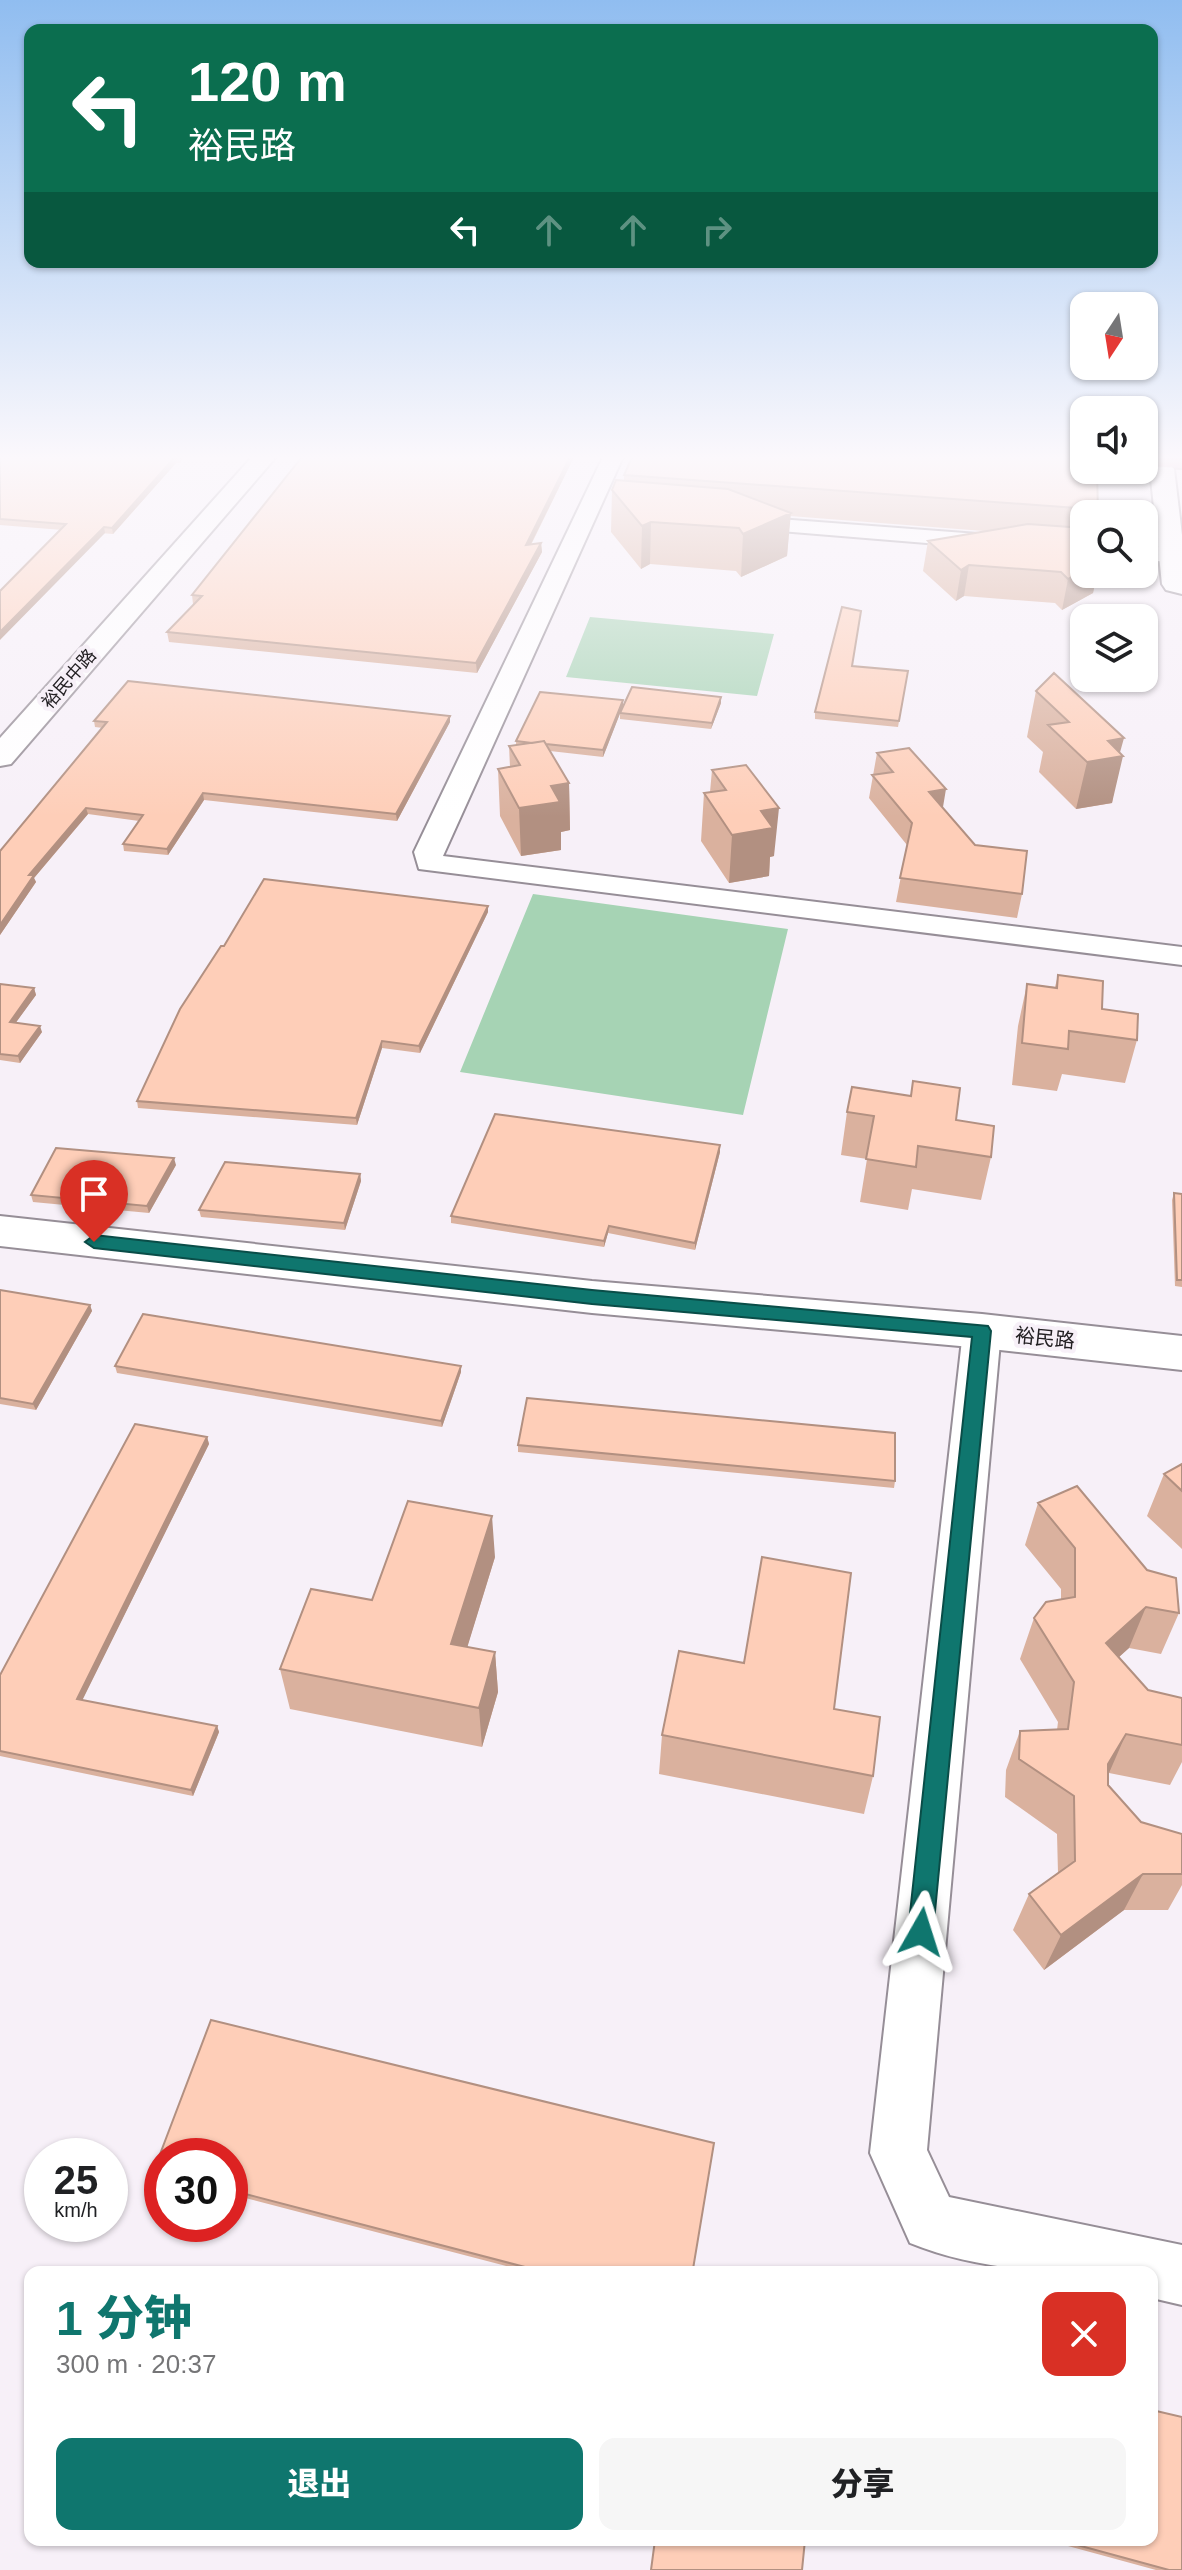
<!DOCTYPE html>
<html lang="zh">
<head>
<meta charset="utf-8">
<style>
  body { margin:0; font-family:Helvetica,"Noto Sans SC",sans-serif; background:#f6f6f6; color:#202124; height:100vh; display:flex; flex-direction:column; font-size:30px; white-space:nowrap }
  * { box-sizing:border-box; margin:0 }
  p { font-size:26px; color:#757577 }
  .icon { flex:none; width:44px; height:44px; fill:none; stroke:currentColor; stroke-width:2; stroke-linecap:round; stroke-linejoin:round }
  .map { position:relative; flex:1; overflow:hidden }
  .details { position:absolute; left:24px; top:2266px; width:1134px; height:280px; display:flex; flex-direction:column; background:#fff; border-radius:16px; box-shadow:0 2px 6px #0004 }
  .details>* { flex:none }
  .top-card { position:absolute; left:24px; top:24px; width:1134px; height:244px; border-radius:16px; box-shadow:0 2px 6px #0004; background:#0b6e4f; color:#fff; overflow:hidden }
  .needle { width:52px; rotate:192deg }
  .tools { position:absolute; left:1070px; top:292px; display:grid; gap:16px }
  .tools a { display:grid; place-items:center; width:88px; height:88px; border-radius:16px; background:#fff; box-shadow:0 2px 6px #0004; font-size:40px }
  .speed { position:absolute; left:24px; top:2138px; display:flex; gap:16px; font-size:40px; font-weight:700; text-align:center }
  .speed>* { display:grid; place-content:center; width:104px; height:104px; border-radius:50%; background:#fff; box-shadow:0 2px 6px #0004; line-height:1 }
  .speed small { font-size:20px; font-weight:400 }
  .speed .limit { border:12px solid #d22; background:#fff; color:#111 }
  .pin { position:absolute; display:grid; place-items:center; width:68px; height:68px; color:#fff; margin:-82px -34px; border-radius:50% 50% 50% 0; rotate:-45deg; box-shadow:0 0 8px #0007 }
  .pin .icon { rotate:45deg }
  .me { position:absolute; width:88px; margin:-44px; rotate:6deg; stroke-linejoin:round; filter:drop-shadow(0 0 6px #0008) }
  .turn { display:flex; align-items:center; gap:28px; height:168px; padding:0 32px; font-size:36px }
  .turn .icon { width:104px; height:104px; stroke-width:2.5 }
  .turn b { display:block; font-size:56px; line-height:68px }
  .lanes { display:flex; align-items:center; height:76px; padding:0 32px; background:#0003; justify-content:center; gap:40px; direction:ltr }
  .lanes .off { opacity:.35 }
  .round { display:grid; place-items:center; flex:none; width:84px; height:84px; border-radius:16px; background:#f6f6f6 }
  .head { display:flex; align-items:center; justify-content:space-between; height:136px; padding:0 32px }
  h1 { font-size:48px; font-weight:800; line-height:60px; color:#0f766e }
  .primary-button { display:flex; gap:16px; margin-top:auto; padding:16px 32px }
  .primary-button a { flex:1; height:92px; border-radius:16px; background:#0f766e; color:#fff; font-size:32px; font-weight:800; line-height:92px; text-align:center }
  .primary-button a+a { background:#f6f6f6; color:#202124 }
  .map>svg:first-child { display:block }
</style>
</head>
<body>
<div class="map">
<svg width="1182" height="2570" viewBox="0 0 1182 2570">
  <rect width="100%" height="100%" fill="#f7f0f8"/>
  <path fill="#a6d3b4" d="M 590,617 L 774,634 L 757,696 L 566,677 Z
    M 533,894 L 788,929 L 743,1115 L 460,1072 Z"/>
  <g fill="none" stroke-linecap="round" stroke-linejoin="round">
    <defs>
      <path id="street" d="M 603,457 L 623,457 L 443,856 L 1182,947 L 1182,965 L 419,869 L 414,852 Z
        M 740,516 L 1084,542 L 1084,556 L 732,527 L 729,522 L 732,517 Z
        M 1144,546 L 1170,548 L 1181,555 L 1170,562 L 1144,560 Z
        M 982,1317 L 996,1321 L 1001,1331 L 927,2150 L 949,2197 L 1182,2245 L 1182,2305 L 1152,2298 L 1152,2272 C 1070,2272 988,2275 910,2243 L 870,2153 L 963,1331 L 968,1321 Z"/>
      <path id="secondary" d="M 252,457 L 276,457 L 11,764 L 0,766 L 0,738 Z
        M 1162,462 L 1170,464 L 1174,469 L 1182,535 L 1182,594 L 1166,590 L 1162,584 L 1150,469 L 1154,464 Z
        M 0,1216 L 592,1281 L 982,1314 L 1182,1336 L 1182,1370 L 982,1348 L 592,1313 L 0,1246 Z"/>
      <path id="highway" d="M 1144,457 L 1182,457 L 1182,468 L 1144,466 Z"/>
    </defs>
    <use href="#street" stroke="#968e97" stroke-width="4"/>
    <use href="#secondary" stroke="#968e97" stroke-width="4"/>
    <use href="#highway" stroke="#945f6a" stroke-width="4"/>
    <use href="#street" fill="#fff" fill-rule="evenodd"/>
    <use href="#secondary" fill="#fff" fill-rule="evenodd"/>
    <use href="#highway" fill="#d18190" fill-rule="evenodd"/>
  </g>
  <path fill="#dab19e" d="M 0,457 L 184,457 L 180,463 L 176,463 L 113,534 L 0,525 Z
    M 574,457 L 531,545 L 541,543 L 542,552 L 477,673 L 169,642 L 167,632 L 195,604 L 193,604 L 192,595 Z
    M 1084,457 L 1098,514 L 1084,514 L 1084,574 L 1097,574 L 1093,593 L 1062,610 L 1055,603 L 964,596 L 956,601 L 923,571 L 928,541 L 984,531 L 790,516 L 787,556 L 741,577 L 736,571 L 650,564 L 641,569 L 611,532 L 612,490 L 624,481 L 624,475 Z
    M 908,671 L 898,727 L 815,719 L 815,712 Z
    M 1036,691 L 1120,753 L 1112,803 L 1076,809 L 1039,772 L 1043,752 L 1027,737 Z
    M 623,700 L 623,706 L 721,703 L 711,729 L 620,719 L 620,713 L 603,757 L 550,751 L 569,783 L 570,830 L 561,832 L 561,850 L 521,856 L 500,816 L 498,769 L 510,767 L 509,746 L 516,745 L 516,741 Z
    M 450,716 L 450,722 L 397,821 L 204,800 L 168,855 L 124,851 L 123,844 L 139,821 L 88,814 L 34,878 L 36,882 L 0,935 L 0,851 L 103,728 L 95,727 L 94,721 Z
    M 877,753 L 943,808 L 975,845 L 1022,894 L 1017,918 L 896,902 L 907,845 L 869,798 Z
    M 712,770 L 774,856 L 770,857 L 769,876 L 729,883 L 701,841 L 704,793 L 710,792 Z
    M 488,906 L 488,912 L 420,1053 L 382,1048 L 357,1125 L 138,1108 L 137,1101 L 224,946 Z
    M 1058,975 L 1102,1009 L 1137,1040 L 1125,1083 L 1062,1074 L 1057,1091 L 1012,1085 L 1018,1026 L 1027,984 L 1055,987 Z
    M 0,984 L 34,988 L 36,995 L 16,1022 L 42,1032 L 20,1063 L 0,1060 Z
    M 847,1112 L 956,1120 L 991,1157 L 981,1200 L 912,1189 L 908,1210 L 860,1202 L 867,1159 L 841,1155 Z
    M 720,1152 L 695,1250 L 608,1233 L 604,1247 L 451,1223 L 451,1216 Z
    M 176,1165 L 149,1213 L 33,1202 L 31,1195 Z
    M 360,1174 L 361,1181 L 345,1230 L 201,1217 L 199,1210 Z
    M 1174,1193 L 1182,1194 L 1182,1287 L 1175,1286 L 1172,1200 Z
    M 0,1290 L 90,1305 L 92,1311 L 36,1410 L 0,1404 Z
    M 115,1366 L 461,1366 L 461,1372 L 442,1427 L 117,1373 Z
    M 207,1437 L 209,1444 L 82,1700 L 217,1726 L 219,1732 L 193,1796 L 0,1756 L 0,1675 Z
    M 518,1445 L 895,1481 L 894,1488 L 518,1452 Z
    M 1182,1464 L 1182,1549 L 1147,1516 L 1164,1474 Z
    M 1038,1503 L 1179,1613 L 1161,1654 L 1129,1648 L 1119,1657 L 1148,1690 L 1182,1698 L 1182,1762 L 1170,1785 L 1109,1773 L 1108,1775 L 1108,1785 L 1141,1822 L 1182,1834 L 1182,1885 L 1168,1910 L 1124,1910 L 1044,1970 L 1013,1930 L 1029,1894 L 1058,1873 L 1057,1834 L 1005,1797 L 1006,1770 L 1020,1731 L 1057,1730 L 1058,1722 L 1020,1659 L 1034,1618 L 1061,1600 L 1061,1589 L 1025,1545 Z
    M 495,1557 L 467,1647 L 495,1652 L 498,1692 L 482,1747 L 290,1709 L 280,1669 L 372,1600 Z
    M 834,1709 L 873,1776 L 864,1814 L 659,1774 L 662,1735 Z
    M 211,2020 L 714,2143 L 693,2269 L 707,2272 L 529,2272 L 230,2194 L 230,2156 L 162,2156 L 162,2176 L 157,2175 L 154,2170 Z
    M 1046,2540 L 1152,2540 L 1182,2570 L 1156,2570 Z"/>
  <path fill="#b29081" d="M 175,457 L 176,463 L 113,534 L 112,528 Z
    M 570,457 L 574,457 L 526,554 L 526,545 Z
    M 791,513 L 787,556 L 741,577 L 743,534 Z
    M 651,522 L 650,564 L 641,569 L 642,526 Z
    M 104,527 L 105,533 L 0,640 L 0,632 Z
    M 541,543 L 542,552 L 477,673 L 476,663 Z
    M 969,565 L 964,596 L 956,601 L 961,570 Z
    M 1084,570 L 1084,574 L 1097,574 L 1093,593 L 1062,610 L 1068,579 Z
    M 721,697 L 721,703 L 711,729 L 712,723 Z
    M 623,700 L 623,706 L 603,757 L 603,750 Z
    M 450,716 L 450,722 L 397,821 L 396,814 Z
    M 1124,738 L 1119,756 L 1123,756 L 1112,803 L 1076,809 L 1087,762 L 1108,741 Z
    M 569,783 L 570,830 L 561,832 L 561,850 L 521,856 L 519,808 L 551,786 Z
    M 946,789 L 942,813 L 929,792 Z
    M 203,793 L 204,800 L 168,855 L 167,849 Z
    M 86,808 L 88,814 L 34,878 L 36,882 L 0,935 L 0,925 L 29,875 Z
    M 779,808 L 774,856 L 770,857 L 769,876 L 729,883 L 732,835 L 761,811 Z
    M 488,906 L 488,912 L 420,1053 L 419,1046 Z
    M 34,988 L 36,995 L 12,1028 L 10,1022 Z
    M 40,1026 L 42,1032 L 20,1063 L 18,1056 Z
    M 382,1041 L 382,1048 L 357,1125 L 356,1118 Z
    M 720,1145 L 720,1152 L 695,1250 L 695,1243 Z
    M 174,1158 L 176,1165 L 149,1213 L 147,1206 Z
    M 360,1174 L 361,1181 L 345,1230 L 344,1223 Z
    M 609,1226 L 608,1233 L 604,1247 L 604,1241 Z
    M 90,1305 L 92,1311 L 36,1410 L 33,1404 Z
    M 461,1366 L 461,1372 L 442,1427 L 441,1421 Z
    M 207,1437 L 209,1444 L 80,1705 L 77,1699 Z
    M 492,1516 L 495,1557 L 456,1684 L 451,1644 Z
    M 1146,1607 L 1129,1648 L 1090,1683 L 1106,1643 Z
    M 495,1652 L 498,1692 L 482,1747 L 479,1708 Z
    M 217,1726 L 219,1732 L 193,1796 L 191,1790 Z
    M 1126,1734 L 1109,1773 L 1091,1802 L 1108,1764 Z
    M 1143,1874 L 1124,1910 L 1044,1970 L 1061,1935 Z"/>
  <path fill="#feceb8" stroke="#b29081" stroke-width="2" d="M 0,457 L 175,457 L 112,528 L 104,527 L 0,632 L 0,591 L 66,524 L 0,519 Z
    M 302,457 L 570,457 L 526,545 L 541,543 L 476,663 L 167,632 L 202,596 L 192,595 Z
    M 632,457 L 1084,457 L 1084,470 L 1097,470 L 1098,514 L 1093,514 L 1090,509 L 624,475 Z
    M 616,480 L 728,489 L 791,513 L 743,534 L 739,528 L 651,522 L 642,526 L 612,490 Z
    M 1028,524 L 1084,528 L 1084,570 L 1068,579 L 1061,572 L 969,565 L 961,570 L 928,541 Z
    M 842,607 L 861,611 L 852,666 L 908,671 L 899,721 L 815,712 Z
    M 1054,673 L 1124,738 L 1108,741 L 1123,756 L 1087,762 L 1048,725 L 1069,722 L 1036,691 Z
    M 128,681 L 450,716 L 396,814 L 203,793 L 167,849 L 123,844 L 143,815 L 86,808 L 29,875 L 34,875 L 0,925 L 0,851 L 107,722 L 94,721 Z
    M 632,687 L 721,697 L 712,723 L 620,713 Z
    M 540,692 L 623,700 L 603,750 L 546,744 L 544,741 L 532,743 L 516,741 Z
    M 544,741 L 569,783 L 551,786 L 560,802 L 519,808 L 498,769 L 520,765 L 509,746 Z
    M 909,748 L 946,789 L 929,792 L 975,845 L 1027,851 L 1022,894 L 900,878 L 912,823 L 872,775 L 893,772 L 877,753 Z
    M 746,765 L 779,808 L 761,811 L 773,828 L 732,835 L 704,793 L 726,790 L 712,770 Z
    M 264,879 L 488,906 L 419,1046 L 382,1041 L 356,1118 L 137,1101 L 180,1009 L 221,946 L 224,946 Z
    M 1058,975 L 1103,981 L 1102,1009 L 1138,1014 L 1137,1040 L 1069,1031 L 1068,1049 L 1022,1043 L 1027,984 L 1057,988 Z
    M 0,984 L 34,988 L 10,1022 L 40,1026 L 18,1056 L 0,1054 Z
    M 913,1081 L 960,1088 L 956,1120 L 994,1126 L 991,1157 L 918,1146 L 916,1167 L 866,1159 L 874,1116 L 847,1112 L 852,1087 L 911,1096 Z
    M 495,1114 L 720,1145 L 695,1243 L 609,1226 L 604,1241 L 451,1216 Z
    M 56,1148 L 174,1158 L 147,1206 L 31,1195 Z
    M 225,1162 L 360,1174 L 344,1223 L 199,1210 Z
    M 1174,1193 L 1182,1194 L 1182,1280 L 1177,1280 Z
    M 0,1290 L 90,1305 L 33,1404 L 0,1398 Z
    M 143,1314 L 461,1366 L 441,1421 L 115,1366 Z
    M 527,1398 L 895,1433 L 895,1481 L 518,1445 Z
    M 135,1424 L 207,1437 L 77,1699 L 217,1726 L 191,1790 L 0,1751 L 0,1675 Z
    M 1182,1464 L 1182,1491 L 1164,1474 Z
    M 1077,1486 L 1147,1570 L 1176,1578 L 1179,1613 L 1146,1607 L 1106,1643 L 1148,1690 L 1182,1698 L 1182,1745 L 1126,1734 L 1108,1764 L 1108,1785 L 1141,1822 L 1182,1834 L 1182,1874 L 1143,1874 L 1061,1935 L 1029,1894 L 1075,1861 L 1074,1796 L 1019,1759 L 1020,1731 L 1068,1729 L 1074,1682 L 1034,1618 L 1046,1602 L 1075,1597 L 1075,1548 L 1038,1503 Z
    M 408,1501 L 492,1516 L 451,1644 L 495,1652 L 479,1708 L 280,1669 L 311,1589 L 372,1600 Z
    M 762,1557 L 851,1573 L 834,1709 L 880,1717 L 873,1776 L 662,1735 L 679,1651 L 744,1663 Z
    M 211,2020 L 714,2143 L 693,2269 L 707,2272 L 544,2272 L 230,2190 L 230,2156 L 162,2156 L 162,2172 L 154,2170 Z
    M 1152,2410 L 1182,2417 L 1182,2570 L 1169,2570 L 1059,2540 L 1152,2540 Z
    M 655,2540 L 805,2540 L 802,2570 L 651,2570 Z"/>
  <linearGradient id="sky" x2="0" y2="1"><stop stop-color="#90bdf0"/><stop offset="0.56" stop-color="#fbf8fc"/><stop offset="1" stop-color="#fbf8fc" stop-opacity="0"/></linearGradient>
  <rect width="1182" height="817" fill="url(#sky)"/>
  <path fill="#0f766e" stroke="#0a4d48" stroke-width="2" d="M 94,1235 L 592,1290 L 988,1326 L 991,1331 L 933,1932 L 930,1940 L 921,1944 L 912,1940 L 908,1932 L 972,1337 L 592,1304 L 94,1248 L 85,1242 Z"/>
  <g text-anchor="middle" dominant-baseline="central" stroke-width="8" stroke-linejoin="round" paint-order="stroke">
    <g font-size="18" fill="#232023" stroke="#f7f0f8">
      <text transform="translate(69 679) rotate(-49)">裕民中路</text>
    </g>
    <g font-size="20" fill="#232023" stroke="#f7f0f8">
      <text transform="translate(1045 1338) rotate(6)">裕民路</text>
    </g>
  </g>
</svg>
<div class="tools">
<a><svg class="needle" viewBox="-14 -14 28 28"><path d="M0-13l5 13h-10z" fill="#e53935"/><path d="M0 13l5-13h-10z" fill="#757577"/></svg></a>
<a><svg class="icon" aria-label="sound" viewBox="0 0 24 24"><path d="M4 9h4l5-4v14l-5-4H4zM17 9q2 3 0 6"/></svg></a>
<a><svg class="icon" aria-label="search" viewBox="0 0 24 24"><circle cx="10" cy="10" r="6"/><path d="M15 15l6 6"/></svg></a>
<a><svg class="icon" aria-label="layers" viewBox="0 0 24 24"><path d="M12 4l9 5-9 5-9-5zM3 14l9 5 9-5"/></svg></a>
</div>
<div class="speed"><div>25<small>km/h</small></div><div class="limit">30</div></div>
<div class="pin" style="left:94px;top:1242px;background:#d93025"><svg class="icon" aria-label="arrive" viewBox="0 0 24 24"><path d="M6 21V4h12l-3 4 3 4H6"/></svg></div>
<svg class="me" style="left:921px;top:1932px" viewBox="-20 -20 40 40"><path d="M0-17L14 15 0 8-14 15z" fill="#0f766e" stroke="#fff" stroke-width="4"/></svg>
<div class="top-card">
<div class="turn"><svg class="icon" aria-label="left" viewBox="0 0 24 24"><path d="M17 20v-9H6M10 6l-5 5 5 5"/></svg><div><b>120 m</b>裕民路</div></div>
<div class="lanes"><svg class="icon" aria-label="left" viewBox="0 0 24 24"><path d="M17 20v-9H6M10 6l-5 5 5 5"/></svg><svg class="icon off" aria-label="ahead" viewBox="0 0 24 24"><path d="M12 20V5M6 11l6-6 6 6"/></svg><svg class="icon off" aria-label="ahead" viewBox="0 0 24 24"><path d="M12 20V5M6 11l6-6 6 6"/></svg><svg class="icon off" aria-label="right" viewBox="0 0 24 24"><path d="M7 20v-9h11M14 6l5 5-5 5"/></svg></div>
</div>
<section class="details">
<div class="head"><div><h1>1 分钟</h1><p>300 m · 20:37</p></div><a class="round" style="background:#d93025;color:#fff"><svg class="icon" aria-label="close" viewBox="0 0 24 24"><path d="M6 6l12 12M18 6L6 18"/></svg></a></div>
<div class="primary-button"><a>退出</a><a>分享</a></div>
</section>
</div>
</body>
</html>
